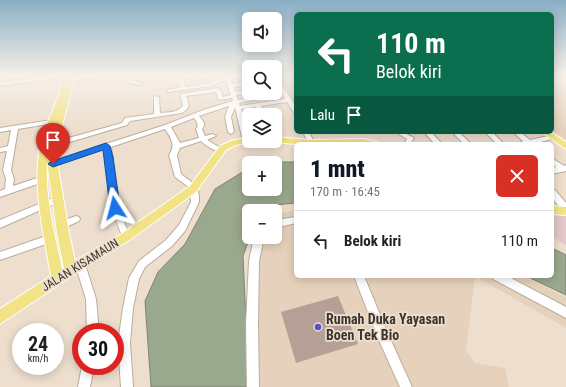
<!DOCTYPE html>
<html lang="id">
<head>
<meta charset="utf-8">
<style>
  body { margin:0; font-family:"Roboto Condensed",sans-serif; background:#f2f2f2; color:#202124; height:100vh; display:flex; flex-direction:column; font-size:15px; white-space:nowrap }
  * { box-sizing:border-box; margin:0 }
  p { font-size:13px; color:#757577 }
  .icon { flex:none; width:22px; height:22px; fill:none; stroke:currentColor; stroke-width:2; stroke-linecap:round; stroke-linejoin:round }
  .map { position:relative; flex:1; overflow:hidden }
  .sheet { position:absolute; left:294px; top:142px; width:260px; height:136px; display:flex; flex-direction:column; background:#fff; border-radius:6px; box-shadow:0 2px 10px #0003 }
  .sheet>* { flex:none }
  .hud { position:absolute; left:294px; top:12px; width:260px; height:122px; border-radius:6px; box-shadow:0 2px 10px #0003; background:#0b6e4f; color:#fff; overflow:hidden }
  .buttons { position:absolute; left:242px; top:12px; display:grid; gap:8px }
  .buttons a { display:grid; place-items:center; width:40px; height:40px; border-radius:6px; background:#fff; box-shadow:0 2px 10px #0003; font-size:20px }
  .speed { position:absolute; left:12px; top:323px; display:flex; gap:8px; font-size:20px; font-weight:700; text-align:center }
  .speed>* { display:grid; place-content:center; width:52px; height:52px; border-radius:50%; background:#fff; box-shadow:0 2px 10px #0003; line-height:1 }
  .speed small { font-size:10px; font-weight:400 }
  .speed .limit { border:6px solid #d22; background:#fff; color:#111 }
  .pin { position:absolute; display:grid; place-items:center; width:34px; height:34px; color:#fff; margin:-41px -17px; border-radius:50% 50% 50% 0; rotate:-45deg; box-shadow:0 0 4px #0007 }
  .pin .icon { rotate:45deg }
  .me { position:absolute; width:44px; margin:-22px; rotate:351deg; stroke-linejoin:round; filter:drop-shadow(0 0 3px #0008) }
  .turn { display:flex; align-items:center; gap:14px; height:84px; padding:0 16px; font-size:18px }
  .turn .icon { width:52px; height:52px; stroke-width:2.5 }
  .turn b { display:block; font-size:28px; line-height:34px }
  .then { display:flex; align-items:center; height:38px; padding:0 16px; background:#0003; gap:8px; font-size:15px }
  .round { display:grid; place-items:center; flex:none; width:42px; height:42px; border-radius:6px; background:#f2f2f2 }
  .head { display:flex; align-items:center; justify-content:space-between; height:68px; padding:0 16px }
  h1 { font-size:24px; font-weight:800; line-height:30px; color:#111827 }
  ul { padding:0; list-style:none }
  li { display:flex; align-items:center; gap:12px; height:60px; padding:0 16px; border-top:1px solid #e0e0e0 }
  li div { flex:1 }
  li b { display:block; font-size:15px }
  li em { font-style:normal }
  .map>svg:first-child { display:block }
</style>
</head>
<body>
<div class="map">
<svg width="566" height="387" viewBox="0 0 566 387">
  <rect width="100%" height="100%" fill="#eddece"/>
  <path fill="#e6d2bc" d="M 277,76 L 296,76 L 296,101 L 292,102 Z
    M 552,76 L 566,76 L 566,143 L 550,132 L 552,132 Z
    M 296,210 L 296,276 L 523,276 L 566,297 L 566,328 L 475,276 L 466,351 L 475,363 L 505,368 L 509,387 L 255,387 L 254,237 L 275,237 L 275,215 Z"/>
  <path fill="#e1c7ca" d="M 552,214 L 566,216 L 566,245 L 552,237 Z"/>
  <path fill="#9aa88d" stroke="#7e8670" d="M 267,162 L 296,162 L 296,203 L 275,205 L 268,211 L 249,211 L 250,237 L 243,256 L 249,387 L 151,387 L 145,301 L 158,272 L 185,244 L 215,189 L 249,168 L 249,189 L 275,189 L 275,163 L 265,163 Z
    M 552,248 L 566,255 L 566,295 L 526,276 L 552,276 Z"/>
  <path fill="#b5a098" d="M 338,296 L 358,344 L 296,363 L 281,312 Z"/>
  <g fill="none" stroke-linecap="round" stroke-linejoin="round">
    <defs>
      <path id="minor" d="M 48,76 L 62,76 L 59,78 L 0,86 L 0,82 Z
        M 83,76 L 96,76 L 93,78 L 73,81 L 70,79 Z
        M 127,76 L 133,76 L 133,81 L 143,83 L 140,85 L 129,83 Z
        M 173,76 L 195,76 L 194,77 L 183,79 L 186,87 L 210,83 L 215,80 L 228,77 L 248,76 L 247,77 L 231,80 L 232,84 L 249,81 L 249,85 L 234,87 L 235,92 L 249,89 L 249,93 L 236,95 L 238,100 L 280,91 L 275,82 L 275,76 L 277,76 L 296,107 L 296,114 L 294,113 L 287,102 L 261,106 L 265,115 L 259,115 L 256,107 L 241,109 L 249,141 L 246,143 L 243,141 L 235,107 L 231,117 L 234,132 L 231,134 L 228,132 L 225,117 L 229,106 L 199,116 C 202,120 207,124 202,129 L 205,136 L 213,134 L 216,136 L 207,140 L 224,150 L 223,152 C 216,152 207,147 201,141 L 180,148 L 177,155 L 181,174 L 198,187 L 197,189 L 199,195 L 199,202 L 185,231 L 172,246 L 145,267 L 139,279 L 133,308 L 130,343 L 133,387 L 121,387 L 118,343 L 123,308 L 129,278 L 139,261 L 166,240 L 179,225 L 191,202 L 190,188 L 175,177 L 169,155 C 176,145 171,138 165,129 L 111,147 L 119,203 L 125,225 L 131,236 L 130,239 L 127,240 L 124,239 C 107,206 110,183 104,149 L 53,166 L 49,164 L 50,162 L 165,125 L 206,109 L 233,101 L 232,98 L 219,100 L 216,92 L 186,96 L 189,105 L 186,110 L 182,113 L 130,121 L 127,125 L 53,147 L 50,145 L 51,143 L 122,123 L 125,118 L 154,114 L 154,96 L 159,97 L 160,113 C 168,112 179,113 183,105 L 180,95 L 181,94 L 218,88 L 221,90 L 223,97 L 231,95 L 226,81 L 219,82 L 212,86 L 168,92 L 168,90 L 181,87 L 178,79 ZM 282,94 L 285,99 L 240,106 L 239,103 ZM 194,118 C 197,122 199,124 196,129 L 199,138 L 180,143 L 171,127 Z
        M 198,76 L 204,76 L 206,79 L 201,80 Z
        M 52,120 L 55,122 L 54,123 L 18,129 L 11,170 L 14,179 L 13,186 L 43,176 L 46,177 L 47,179 L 46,181 L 0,197 L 0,191 L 5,189 L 6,179 L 3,170 L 7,151 L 0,152 L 0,148 L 8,146 L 11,130 L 0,132 L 0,128 Z
        M 303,132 L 309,132 L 315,144 L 309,144 Z
        M 395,132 L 403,132 L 414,138 L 410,144 L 404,144 L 407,139 Z
        M 424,132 L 431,132 L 442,144 L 435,144 Z
        M 452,132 L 459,132 L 471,144 L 464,144 Z
        M 485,132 L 492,132 L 504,144 L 497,144 Z
        M 513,132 L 520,132 L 530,140 L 553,135 L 556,137 L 555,138 L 534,144 L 518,144 L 523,141 Z
        M 552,158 L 564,166 L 566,165 L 566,171 L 552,174 L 552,168 L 556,167 L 552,164 Z
        M 552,189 L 555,190 L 566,203 L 566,212 L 563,211 L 552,198 Z
        M 58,196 L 61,197 L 62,199 L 61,201 L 0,228 L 0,220 Z
        M 76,216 L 79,217 L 80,219 L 79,221 L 62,229 L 59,228 L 58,225 L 59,222 Z
        M 296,217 L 296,223 L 275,228 L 275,220 Z
        M 49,235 L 52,236 L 54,239 L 52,242 L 0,260 L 0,252 Z
        M 254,237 L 264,237 L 259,261 L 258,324 L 259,387 L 247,387 L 246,324 L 249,261 Z
        M 80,260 L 83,261 L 85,264 L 96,299 L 99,332 L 87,332 L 86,299 L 75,264 L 77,261 Z
        M 354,276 L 364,276 L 388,334 L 412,387 L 400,387 L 378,338 Z
        M 492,276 L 507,276 L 566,307 L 566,318 L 493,279 Z
        M 82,366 L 94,366 L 90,387 L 78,387 Z"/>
      <path id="major" d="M 63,76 L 75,76 L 57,145 L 57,161 L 69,233 L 75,261 L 123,233 L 190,186 L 220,146 L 231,141 L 249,137 L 249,141 L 253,141 L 236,145 L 226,150 L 196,192 L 131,239 L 84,268 L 0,324 L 0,309 L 51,276 C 44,235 31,184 41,142 C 47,119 60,100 63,76 ZM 48,152 L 47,161 L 57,233 L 64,268 L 62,269 C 54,231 43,191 48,152 Z
        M 542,132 L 551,132 L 566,142 L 566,149 Z
        M 275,137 L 311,140 L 363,139 L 377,142 L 378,144 L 296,144 L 272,142 L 275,141 Z
        M 552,206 L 566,207 L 566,215 L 552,214 Z"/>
    </defs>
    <use href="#minor" stroke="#bbad9d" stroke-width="2"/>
    <use href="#major" stroke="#fff" stroke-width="2"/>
    <use href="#minor" fill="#fff" fill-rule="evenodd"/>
    <use href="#major" fill="#f2e486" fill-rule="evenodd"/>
  </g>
  <linearGradient id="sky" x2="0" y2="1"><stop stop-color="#89afc4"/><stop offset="0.58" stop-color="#f7f0e9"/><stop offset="1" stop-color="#f7f0e9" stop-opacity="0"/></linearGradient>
  <rect width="566" height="130" fill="url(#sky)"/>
  <path fill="#1a73e8" stroke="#114b97" d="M 106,143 L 110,146 L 113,157 L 120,208 L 115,211 L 110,208 L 103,150 L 53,167 L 48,164 L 50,162 Z"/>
  <circle fill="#5a4fc7" stroke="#eddece" stroke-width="1.5" cx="318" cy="327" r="4"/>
  <g text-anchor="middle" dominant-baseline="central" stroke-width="3.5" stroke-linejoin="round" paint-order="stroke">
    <g font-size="12" fill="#3b352e" stroke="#eddece">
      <text transform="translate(80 265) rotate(-32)">JALAN KISAMAUN</text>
    </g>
    <g font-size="14" font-weight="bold" fill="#3b352e" stroke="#eddece" text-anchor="start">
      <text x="326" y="319">Rumah Duka Yayasan<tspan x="326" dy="16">Boen Tek Bio</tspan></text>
    </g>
  </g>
</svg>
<div class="buttons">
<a><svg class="icon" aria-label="sound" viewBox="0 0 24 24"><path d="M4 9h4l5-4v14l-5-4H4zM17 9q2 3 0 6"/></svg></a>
<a><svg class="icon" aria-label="search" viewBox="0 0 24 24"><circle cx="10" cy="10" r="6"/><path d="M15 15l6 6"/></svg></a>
<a><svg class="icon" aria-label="layers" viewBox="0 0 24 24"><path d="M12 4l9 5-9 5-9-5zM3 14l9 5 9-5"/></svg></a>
<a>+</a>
<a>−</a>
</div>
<div class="speed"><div>24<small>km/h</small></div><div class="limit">30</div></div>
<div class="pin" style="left:53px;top:164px;background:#d93025"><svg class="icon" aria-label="arrive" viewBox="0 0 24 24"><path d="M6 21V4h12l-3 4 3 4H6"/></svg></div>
<svg class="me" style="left:115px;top:208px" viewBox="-20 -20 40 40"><path d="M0-17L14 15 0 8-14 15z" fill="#1a73e8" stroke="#fff" stroke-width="4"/></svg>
<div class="hud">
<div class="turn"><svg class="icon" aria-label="left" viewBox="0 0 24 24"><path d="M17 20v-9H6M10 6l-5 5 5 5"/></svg><div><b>110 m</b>Belok kiri</div></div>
<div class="then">Lalu<svg class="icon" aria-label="arrive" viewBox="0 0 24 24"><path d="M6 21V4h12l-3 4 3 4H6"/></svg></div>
</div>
<section class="sheet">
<div class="head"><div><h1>1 mnt</h1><p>170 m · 16:45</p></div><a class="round" style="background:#d93025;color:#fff"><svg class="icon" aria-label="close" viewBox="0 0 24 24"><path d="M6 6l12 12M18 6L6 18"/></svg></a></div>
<ul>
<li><svg class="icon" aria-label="left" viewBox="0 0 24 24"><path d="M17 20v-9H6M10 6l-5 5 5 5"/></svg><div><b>Belok kiri</b></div><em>110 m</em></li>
</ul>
</section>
</div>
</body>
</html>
